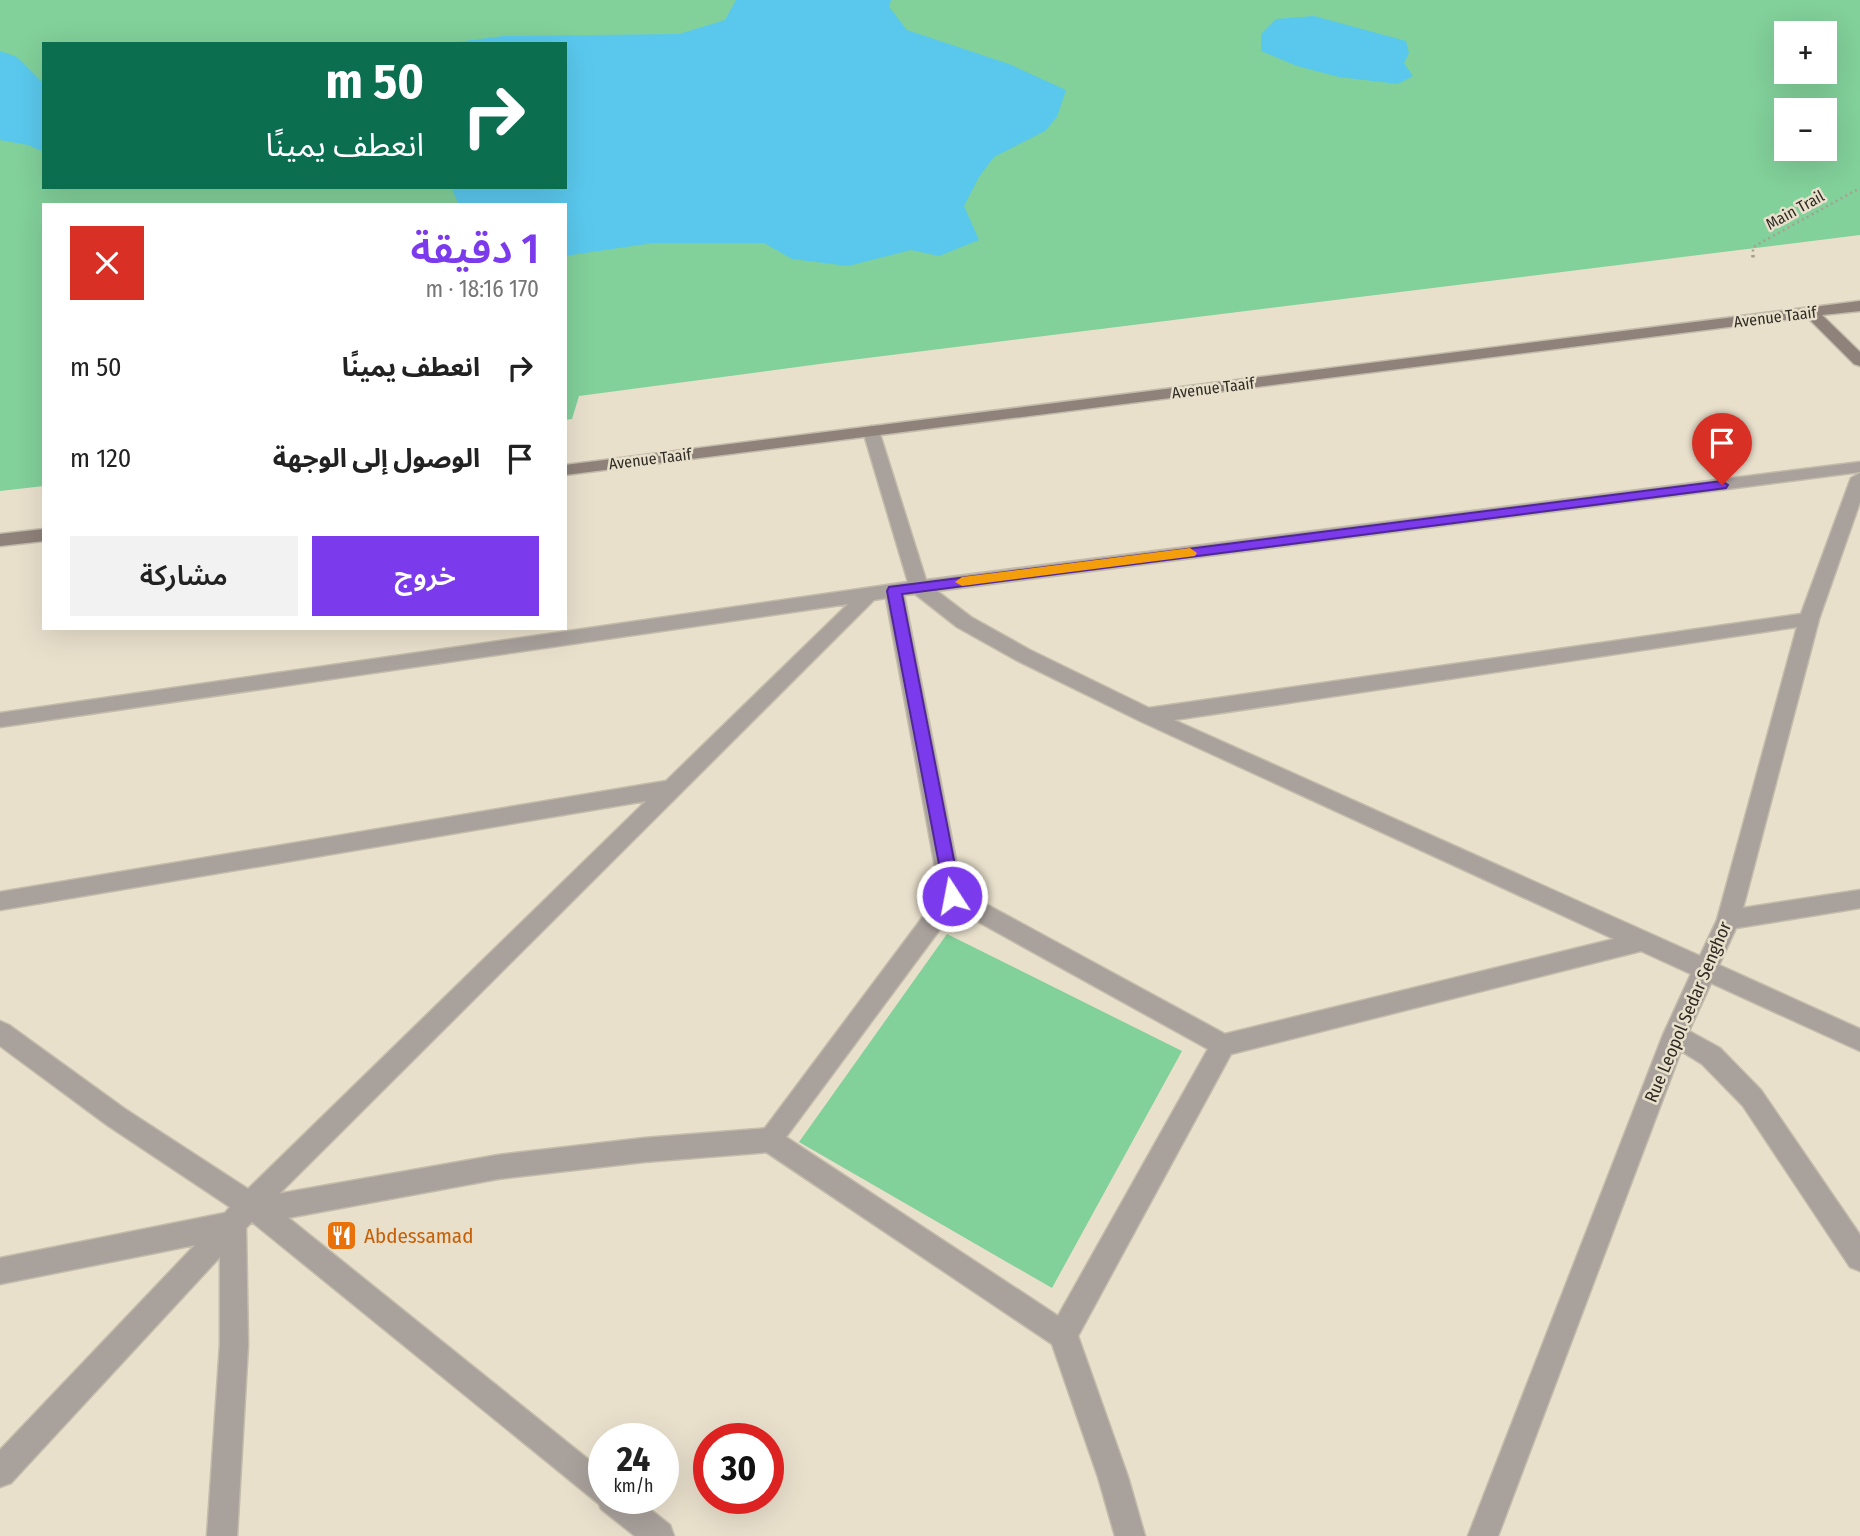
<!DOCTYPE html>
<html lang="ar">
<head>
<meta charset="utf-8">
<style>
  body { margin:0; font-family:"Fira Sans Condensed","Noto Sans Arabic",sans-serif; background:#f2f2f2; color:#222; direction:rtl; height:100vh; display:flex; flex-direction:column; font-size:26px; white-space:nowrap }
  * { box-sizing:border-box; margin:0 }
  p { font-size:23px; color:#767676 }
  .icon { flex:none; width:38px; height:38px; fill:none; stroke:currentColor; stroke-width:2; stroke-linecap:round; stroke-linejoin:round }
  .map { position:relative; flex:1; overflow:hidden; direction:ltr }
  .panel { position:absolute; left:42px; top:203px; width:525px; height:427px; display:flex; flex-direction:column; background:#fff; border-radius:0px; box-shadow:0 7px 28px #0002; direction:rtl }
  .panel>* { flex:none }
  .guide { position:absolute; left:42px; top:42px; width:525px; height:147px; border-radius:0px; box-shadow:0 7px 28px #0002; direction:rtl; background:#0b6e4f; color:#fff; overflow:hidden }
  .fabs { position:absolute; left:1774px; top:21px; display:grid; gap:14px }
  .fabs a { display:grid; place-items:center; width:63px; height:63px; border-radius:0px; background:#fff; box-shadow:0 7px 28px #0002; font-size:35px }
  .speed { position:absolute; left:588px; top:1423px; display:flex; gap:14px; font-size:35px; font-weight:700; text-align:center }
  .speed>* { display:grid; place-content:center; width:91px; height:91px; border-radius:50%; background:#fff; box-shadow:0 7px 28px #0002; line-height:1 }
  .speed small { font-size:18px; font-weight:400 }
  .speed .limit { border:10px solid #d22; background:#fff; color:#111 }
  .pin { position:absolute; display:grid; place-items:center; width:60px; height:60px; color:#fff; margin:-72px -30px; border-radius:50% 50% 50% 0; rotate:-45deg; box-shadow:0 0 7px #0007 }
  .pin .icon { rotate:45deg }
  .me { position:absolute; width:77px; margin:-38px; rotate:349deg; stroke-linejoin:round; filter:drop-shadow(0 0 5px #0008) }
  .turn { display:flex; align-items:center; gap:24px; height:147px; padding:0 28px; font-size:32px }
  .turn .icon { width:91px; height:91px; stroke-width:2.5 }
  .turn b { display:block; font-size:49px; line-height:60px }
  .round { display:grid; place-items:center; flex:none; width:74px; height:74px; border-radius:0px; background:#f2f2f2 }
  .summary { display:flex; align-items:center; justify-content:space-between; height:119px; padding:0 28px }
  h1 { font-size:42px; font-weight:600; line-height:52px; color:#7c3aed }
  .cta { display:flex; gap:14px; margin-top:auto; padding:14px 28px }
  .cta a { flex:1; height:80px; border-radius:0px; background:#7c3aed; color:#fff; font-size:28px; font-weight:600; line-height:80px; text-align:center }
  .cta a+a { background:#f2f2f2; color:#222 }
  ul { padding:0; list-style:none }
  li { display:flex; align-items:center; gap:21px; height:91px; padding:0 28px }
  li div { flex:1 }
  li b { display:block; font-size:26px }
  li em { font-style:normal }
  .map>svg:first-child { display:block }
</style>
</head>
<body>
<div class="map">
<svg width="1860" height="1536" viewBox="0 0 1860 1536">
  <rect width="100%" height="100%" fill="#e9e0cc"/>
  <path fill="#82d09a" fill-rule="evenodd" d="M 0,0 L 1860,0 L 1860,235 L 827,363 L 579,396 L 572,419 L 565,420 L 565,205 L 44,205 L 44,486 L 0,491 ZM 1787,33 L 1825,33 L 1825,72 L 1787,72 ZM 44,44 L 565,44 L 565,187 L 44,187 ZM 1787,110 L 1825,110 L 1825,149 L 1787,149 Z
    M 947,934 L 1182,1051 L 1052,1288 L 799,1142 Z"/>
  <path fill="#5ac8ed" d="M 736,0 L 891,0 L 889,7 L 907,30 L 1009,64 L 1066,90 L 1057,117 L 1045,131 L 994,157 L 979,177 L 964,206 L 979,240 L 939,256 L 911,250 L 848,266 L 792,259 L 764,243 L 653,243 L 565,256 L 565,205 L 459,205 L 451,187 L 565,187 L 565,44 L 441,44 L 503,36 L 679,34 L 725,20 Z
    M 1314,16 L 1406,41 L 1409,53 L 1404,63 L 1413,76 L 1398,84 L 1339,77 L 1297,66 L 1261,51 L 1261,34 L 1276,19 Z
    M 0,51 L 17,57 L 44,84 L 44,152 L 28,145 L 0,140 Z"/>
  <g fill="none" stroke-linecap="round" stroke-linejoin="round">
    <defs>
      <path id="lane" d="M 769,1128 L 778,1132 L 782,1140 L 778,1148 L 769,1152 L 644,1162 L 498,1179 L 260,1223 L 251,1219 L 247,1210 L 251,1201 L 260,1197 L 498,1155 L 644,1138 Z"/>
      <path id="street" d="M 871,426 L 879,431 L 926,580 L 1860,462 L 1860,472 L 937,591 L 971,617 L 1030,650 L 1149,708 L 1801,614 L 1851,478 L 1860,473 L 1860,502 L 1819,619 L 1743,908 L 1860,890 L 1860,908 L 1736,928 L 1719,965 L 1860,1029 L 1860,1051 L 1711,983 L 1689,1031 L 1720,1048 L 1761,1090 L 1860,1235 L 1860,1271 L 1850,1267 L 1743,1106 L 1702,1064 L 1681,1051 L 1498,1536 L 1468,1536 L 1663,1035 L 1691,974 L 1641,951 L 1231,1054 L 1078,1336 L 1128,1477 L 1145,1536 L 1115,1536 L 1098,1477 L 1052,1344 L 760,1148 L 756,1140 L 940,894 L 886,598 L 874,600 L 270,1203 L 604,1472 L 604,1498 L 636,1498 L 670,1525 L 674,1536 L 635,1536 L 601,1509 L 599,1504 L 252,1222 L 246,1228 L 248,1345 L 237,1536 L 207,1536 L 220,1345 L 220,1257 L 11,1483 L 0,1487 L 0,1450 L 195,1245 L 0,1284 L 0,1258 L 225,1213 L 230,1207 L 107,1125 L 0,1046 L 0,1021 L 9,1025 L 125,1109 L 248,1189 L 646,801 L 0,910 L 0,892 L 666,781 L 848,604 L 0,727 L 0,713 L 908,582 L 863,431 ZM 915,594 L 957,627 L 1016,660 L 1140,721 L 1614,939 L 1225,1034 L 962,891 L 904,595 ZM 1797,627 L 1717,920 L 1700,956 L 1174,720 ZM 955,909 L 1208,1049 L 1058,1316 L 786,1137 Z"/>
      <path id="secondary" d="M 1860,301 L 1860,311 L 1822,315 L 1860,352 L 1860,366 L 1854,364 L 1807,317 L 565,475 L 565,465 Z
        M 44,529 L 44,541 L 0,546 L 0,534 Z"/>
    </defs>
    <use href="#lane" stroke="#c4bcab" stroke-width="3"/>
    <use href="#street" stroke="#c4bcab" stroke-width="3"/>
    <use href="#secondary" stroke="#c4bcab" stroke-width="3"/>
    <path stroke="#a7a091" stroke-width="2.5" stroke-dasharray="2 3.5" stroke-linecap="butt" d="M 1753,257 L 1753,247 L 1860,188"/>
    <path stroke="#a7a091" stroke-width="3.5" stroke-dasharray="2.5 4.5" stroke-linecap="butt" d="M 1753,255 L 1753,259"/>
    <use href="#lane" fill="#a9a19c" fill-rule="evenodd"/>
    <use href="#street" fill="#a9a19c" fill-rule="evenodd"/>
    <use href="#secondary" fill="#8e827a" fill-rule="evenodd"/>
  </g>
  <path fill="#7c3aed" stroke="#51269a" stroke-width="2" d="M 1722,481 L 1728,485 L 1726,488 L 902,594 L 961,896 L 958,901 L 946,901 L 887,591 L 889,587 Z"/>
  <path fill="#f59e0b" d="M 1190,548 L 1197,553 L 1195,556 L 962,586 L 955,582 L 962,577 Z"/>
  <defs>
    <symbol id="restaurant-square" viewBox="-11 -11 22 22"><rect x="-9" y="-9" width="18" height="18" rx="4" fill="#e8710a" stroke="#e9e0cc"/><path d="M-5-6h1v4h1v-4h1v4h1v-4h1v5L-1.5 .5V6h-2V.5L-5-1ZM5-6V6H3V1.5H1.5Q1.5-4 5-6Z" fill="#fff"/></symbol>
  </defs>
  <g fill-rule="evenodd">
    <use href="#restaurant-square" x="324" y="1218" width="35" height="35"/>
  </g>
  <g text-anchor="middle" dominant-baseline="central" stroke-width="5" stroke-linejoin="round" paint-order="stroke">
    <g font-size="16" fill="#302c25" stroke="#e9e0cc">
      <text transform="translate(1795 210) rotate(-29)">Main Trail</text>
      <text transform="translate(1775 317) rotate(-7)">Avenue Taaif</text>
      <text transform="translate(1213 388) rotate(-7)">Avenue Taaif</text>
      <text transform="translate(650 459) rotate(-7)">Avenue Taaif</text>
    </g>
    <g font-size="18" fill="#302c25" stroke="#e9e0cc">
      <text transform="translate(1688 1012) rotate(-67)">Rue Leopol Sedar Senghor</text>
    </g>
    <g font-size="21" fill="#c56008" stroke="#e9e0cc" text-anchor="start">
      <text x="364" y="1236">Abdessamad</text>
    </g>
  </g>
</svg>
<div class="fabs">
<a>+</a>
<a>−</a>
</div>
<div class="speed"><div>24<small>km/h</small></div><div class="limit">30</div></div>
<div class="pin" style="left:1722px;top:485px;background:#d93025"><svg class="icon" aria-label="arrive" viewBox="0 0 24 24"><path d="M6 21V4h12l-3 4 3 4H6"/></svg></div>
<svg class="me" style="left:952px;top:896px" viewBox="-20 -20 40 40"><circle r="17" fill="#7c3aed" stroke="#fff" stroke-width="3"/><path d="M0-11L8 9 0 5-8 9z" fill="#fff"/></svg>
<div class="guide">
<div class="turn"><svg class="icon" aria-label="right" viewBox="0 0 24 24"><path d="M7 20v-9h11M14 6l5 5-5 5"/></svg><div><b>50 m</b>انعطف يمينًا</div></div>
</div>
<section class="panel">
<div class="summary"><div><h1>1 دقيقة</h1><p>170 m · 18:16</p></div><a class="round" style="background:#d93025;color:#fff"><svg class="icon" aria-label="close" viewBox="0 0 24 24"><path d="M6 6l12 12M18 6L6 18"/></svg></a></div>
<ul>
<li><svg class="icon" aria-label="right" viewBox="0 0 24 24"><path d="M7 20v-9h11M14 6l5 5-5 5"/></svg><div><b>انعطف يمينًا</b></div><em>50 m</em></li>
<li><svg class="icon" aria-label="arrive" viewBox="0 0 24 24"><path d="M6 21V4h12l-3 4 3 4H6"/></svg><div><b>الوصول إلى الوجهة</b></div><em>120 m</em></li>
</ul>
<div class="cta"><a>خروج</a><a>مشاركة</a></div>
</section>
</div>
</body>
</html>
